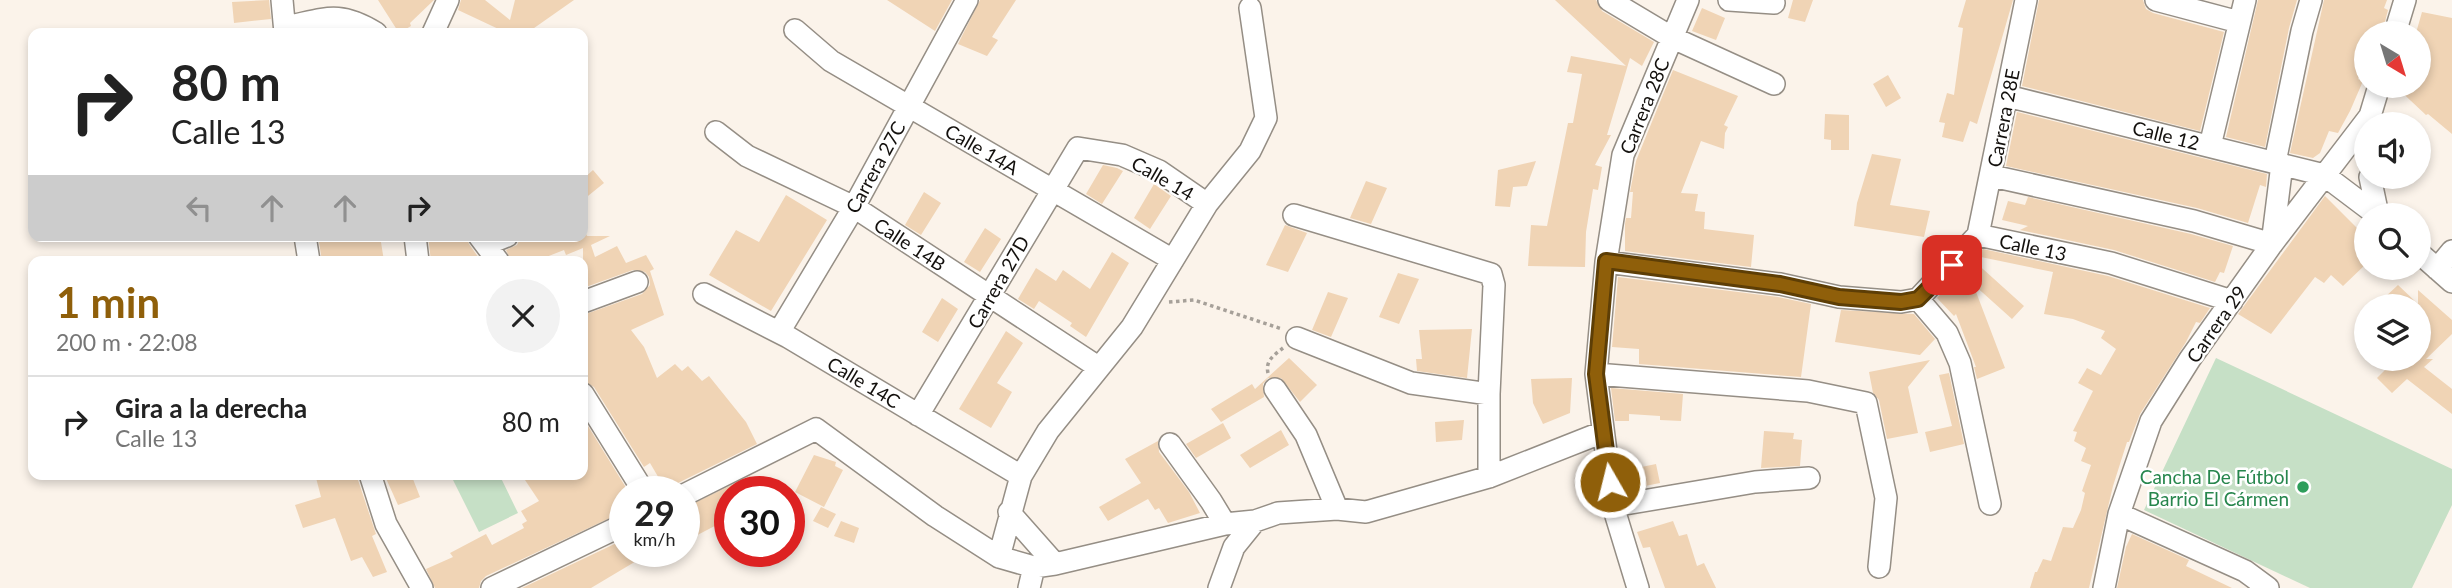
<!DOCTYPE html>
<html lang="es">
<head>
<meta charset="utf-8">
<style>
  body { margin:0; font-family:Lato,sans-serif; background:#f2f2f2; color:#222; height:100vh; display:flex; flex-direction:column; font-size:26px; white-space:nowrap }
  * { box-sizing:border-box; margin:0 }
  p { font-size:23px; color:#767676 }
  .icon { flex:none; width:38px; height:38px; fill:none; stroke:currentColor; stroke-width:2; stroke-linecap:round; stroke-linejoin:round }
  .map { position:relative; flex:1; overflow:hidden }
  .side { position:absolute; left:28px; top:256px; width:560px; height:224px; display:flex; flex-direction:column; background:#fff; border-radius:14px; box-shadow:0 4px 10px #0003 }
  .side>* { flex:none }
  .hud { position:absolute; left:28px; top:28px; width:560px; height:214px; border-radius:14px; box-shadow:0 4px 10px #0003; background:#fff; color:#222; overflow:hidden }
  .needle { width:46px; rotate:142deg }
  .fabs { position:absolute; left:2354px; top:21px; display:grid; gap:14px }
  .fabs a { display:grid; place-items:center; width:77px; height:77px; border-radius:50%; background:#fff; box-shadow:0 4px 10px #0003; font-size:35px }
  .speed { position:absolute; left:609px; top:476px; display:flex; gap:14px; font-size:35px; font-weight:700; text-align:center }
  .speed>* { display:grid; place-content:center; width:91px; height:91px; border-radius:50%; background:#fff; box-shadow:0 4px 10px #0003; line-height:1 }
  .speed small { font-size:18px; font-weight:400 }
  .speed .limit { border:10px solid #d22; background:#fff; color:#111 }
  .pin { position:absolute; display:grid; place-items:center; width:60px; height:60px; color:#fff; margin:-30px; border-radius:14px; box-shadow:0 4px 10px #0006 }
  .me { position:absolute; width:77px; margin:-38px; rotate:352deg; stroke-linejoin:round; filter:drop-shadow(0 0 5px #0008) }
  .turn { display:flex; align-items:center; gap:24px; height:147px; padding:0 28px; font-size:32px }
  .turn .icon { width:91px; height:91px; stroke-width:2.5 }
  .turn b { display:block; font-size:49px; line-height:60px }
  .lanes { display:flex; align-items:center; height:66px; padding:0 28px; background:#0003; justify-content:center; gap:35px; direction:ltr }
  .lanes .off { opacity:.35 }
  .round { display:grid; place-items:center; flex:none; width:74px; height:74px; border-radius:37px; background:#f2f2f2 }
  .summary { display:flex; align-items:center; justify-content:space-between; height:119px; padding:0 28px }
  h1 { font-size:42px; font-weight:700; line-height:52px; color:#8f5f0a }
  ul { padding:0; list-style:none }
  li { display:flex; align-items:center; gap:21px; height:91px; padding:0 28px; border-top:2px solid #e0e0e0 }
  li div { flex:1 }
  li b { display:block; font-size:26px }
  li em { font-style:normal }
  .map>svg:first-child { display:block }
</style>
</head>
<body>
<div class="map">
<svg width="2452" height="588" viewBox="0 0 2452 588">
  <rect width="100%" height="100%" fill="#fbf3ea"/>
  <path fill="#c6e0c6" d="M 2216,358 L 2452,469 L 2452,505 L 2412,588 L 2310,588 L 2144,510 Z
    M 450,474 L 499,474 L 518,513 L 479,532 Z"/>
  <path fill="#f0d4b5" d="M 269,0 L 271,19 L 234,23 L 232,2 Z
    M 378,0 L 434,0 L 410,23 L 411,26 L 399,33 Z
    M 461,0 L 485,0 L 510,20 L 515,0 L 574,0 L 527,33 L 507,33 L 458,10 Z
    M 887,0 L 952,0 L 935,31 Z
    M 980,0 L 1016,0 L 992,37 L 998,40 L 987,56 L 958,44 Z
    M 1555,0 L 1596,0 L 1602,11 L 1654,42 L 1642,66 L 1630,58 L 1607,135 L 1611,135 L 1595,165 L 1602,167 L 1598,190 L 1593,189 L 1586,232 L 1585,267 L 1528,266 L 1531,225 L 1547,226 L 1568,123 L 1573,123 L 1582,74 L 1567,72 L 1571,56 L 1626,66 Z
    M 1793,0 L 1813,0 L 1805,22 L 1788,18 Z
    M 1966,0 L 2013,0 L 1977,124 L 1970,121 L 1963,142 L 1942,137 L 1945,123 L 1939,122 L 1947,93 L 1954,95 L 1963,28 L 1958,27 Z
    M 2039,0 L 2143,0 L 2146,9 L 2153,13 L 2224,32 L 2200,131 L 2022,86 Z
    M 2258,0 L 2297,0 L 2289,28 L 2265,147 L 2226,137 Z
    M 2324,0 L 2387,0 L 2384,8 L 2388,10 L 2382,33 L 2366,33 L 2366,60 L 2358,79 L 2363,81 L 2350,111 L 2338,133 L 2329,131 L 2320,153 L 2313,158 L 2290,153 Z
    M 1702,8 L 1725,18 L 1716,40 L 1692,31 Z
    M 2422,12 L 2452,18 L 2452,134 L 2428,114 L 2426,115 L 2395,86 L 2418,86 L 2418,33 L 2416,33 Z
    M 1673,70 L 1738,96 L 1724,125 L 1728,127 L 1725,133 L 1724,149 L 1701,141 L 1681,193 L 1698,194 L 1695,211 L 1705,212 L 1704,229 L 1754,235 L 1751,267 L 1625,251 L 1625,224 L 1626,218 L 1631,218 L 1633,192 L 1630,192 L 1636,161 Z
    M 1888,75 L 1901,98 L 1886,107 L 1873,84 Z
    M 2017,112 L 2267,174 L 2266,187 L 2260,185 L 2248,223 L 2197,208 L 2006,166 Z
    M 1825,114 L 1849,115 L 1849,150 L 1831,150 L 1831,140 L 1824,139 Z
    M 1872,154 L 1901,159 L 1890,205 L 1930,211 L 1924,237 L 1854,226 L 1857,203 Z
    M 1536,161 L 1527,186 L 1513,187 L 1510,207 L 1495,206 L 1498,170 Z
    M 1103,165 L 1117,168 L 1123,171 L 1102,204 L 1086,194 Z
    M 593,170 L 604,183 L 583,200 L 583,179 Z
    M 1366,181 L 1387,188 L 1371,224 L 1350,218 Z
    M 1154,184 L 1171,196 L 1150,229 L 1134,218 Z
    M 924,192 L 941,203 L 921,235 L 905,225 Z
    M 786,195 L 827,220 L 771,311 L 709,275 L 736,230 L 759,242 Z
    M 2325,196 L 2366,237 L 2366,264 L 2343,286 L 2331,275 L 2324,283 L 2315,277 L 2271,334 L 2238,314 Z
    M 2028,197 L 2191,234 L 2233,246 L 2224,273 L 2220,272 L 2215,282 L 2114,250 L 2020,230 L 2028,226 L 2002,220 L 2008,201 L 2025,205 Z
    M 1285,225 L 1307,233 L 1288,272 L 1266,265 Z
    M 583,228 L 587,236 L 610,236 L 591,245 L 595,257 L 617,246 L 626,263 L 646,255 L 654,269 L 650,271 L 664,315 L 631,330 L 644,347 L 657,378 L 675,364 L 682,371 L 688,366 L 702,381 L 709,376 L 746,422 L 757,444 L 678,483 L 672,492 L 667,492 L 650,463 L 644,467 L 594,387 L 583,381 L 583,315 L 642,294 L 650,285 L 649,277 L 645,272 L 633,270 L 583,288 L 583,248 L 566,255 L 564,250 L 536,261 L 511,261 L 506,250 L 517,245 L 520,239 L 527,236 L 583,236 Z
    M 985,228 L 1001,239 L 980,272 L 964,262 Z
    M 318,236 L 380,236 L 384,261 L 322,261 Z
    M 428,236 L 466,236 L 469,244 L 481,261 L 431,261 Z
    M 1983,249 L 2108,276 L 2210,308 L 2200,323 L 2196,322 L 2186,342 L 2140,414 L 2129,442 L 2127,442 L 2113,486 L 2089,588 L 2030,588 L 2035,572 L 2037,572 L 2043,559 L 2051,561 L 2063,527 L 2073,528 L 2081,510 L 2085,493 L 2082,491 L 2091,465 L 2081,461 L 2086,448 L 2074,441 L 2077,432 L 2073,431 L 2093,391 L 2078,383 L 2087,368 L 2101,375 L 2116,349 L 2101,338 L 2105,331 L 2073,319 L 2044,314 L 2053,272 L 1976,256 Z
    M 1112,252 L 1129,263 L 1086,337 L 1070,326 L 1072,323 L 1039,301 L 1034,309 L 1018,299 L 1036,268 L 1056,281 L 1063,270 L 1090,289 Z
    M 1973,260 L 2024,306 L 2012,319 L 1973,284 L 2005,368 L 1977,379 L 1974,367 L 1976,367 L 1956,314 L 1954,316 L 1937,298 Z
    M 1398,273 L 1419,279 L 1399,324 L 1379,317 Z
    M 1618,277 L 1778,297 L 1811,304 L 1801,377 L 1639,364 L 1639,349 L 1612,347 Z
    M 2398,285 L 2418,304 L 2418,290 L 2452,320 L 2452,334 L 2426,359 L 2433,359 L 2424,367 L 2452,389 L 2452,414 L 2407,379 L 2392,393 L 2377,378 L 2396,359 L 2418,359 L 2418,306 L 2393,306 L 2384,298 Z
    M 1328,292 L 1348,298 L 1331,337 L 1312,330 Z
    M 942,298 L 958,309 L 938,342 L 922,332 Z
    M 1841,310 L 1914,314 L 1935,339 L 1920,355 L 1835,342 Z
    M 1472,329 L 1467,378 L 1417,371 L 1416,359 L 1422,359 L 1419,330 Z
    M 1006,331 L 1023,343 L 997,383 L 1012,392 L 991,428 L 959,409 Z
    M 1289,358 L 1317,385 L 1300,402 L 1281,378 L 1268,378 L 1263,384 L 1264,397 L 1221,422 L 1211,409 L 1252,384 L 1255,389 Z
    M 1930,360 L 1908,387 L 1918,433 L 1887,439 L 1879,400 L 1873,393 L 1869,372 Z
    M 1949,373 L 1964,444 L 1930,452 L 1925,432 L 1952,426 L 1939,375 Z
    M 1572,378 L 1570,413 L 1543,424 L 1533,403 L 1531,379 Z
    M 1611,388 L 1683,394 L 1681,421 L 1660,420 L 1660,416 L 1629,414 L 1629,421 L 1615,421 Z
    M 583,418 L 625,486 L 625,511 L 486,576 L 481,581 L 479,588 L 435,588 L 426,569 L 453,557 L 450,553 L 486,534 L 492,545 L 524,528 L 522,524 L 527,521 L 521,511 L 539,501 L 521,474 L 583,474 Z
    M 1464,420 L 1462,440 L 1436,442 L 1435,422 Z
    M 1223,423 L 1231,438 L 1196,458 L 1186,444 Z
    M 1281,430 L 1289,445 L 1250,468 L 1240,455 Z
    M 1764,431 L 1794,433 L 1793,439 L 1802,440 L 1800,466 L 1761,468 Z
    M 1158,441 L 1159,452 L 1189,492 L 1200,513 L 1168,523 L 1159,508 L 1155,510 L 1148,499 L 1108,521 L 1099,507 L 1141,483 L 1125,459 Z
    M 814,455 L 836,462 L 835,466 L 843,470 L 824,507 L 795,492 Z
    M 1656,464 L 1660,483 L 1625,490 L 1622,471 Z
    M 315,474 L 356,474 L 376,534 L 372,536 L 387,572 L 373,577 L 362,557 L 351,561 L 335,518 L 303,528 L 295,505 L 321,497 Z
    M 384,474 L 411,474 L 420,497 L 398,505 Z
    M 750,476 L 757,492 L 730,492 L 730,518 L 684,542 L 684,508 Z
    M 821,507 L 836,514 L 828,528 L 813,521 Z
    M 841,521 L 859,528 L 854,543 L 834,536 Z
    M 1673,521 L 1679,536 L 1687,534 L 1697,566 L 1704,563 L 1716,588 L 1665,588 L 1650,547 L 1643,548 L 1637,532 Z
    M 2132,534 L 2189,560 L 2186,566 L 2232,588 L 2117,588 L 2126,547 Z
    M 625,539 L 625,551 L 653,551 L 591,588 L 522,588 Z"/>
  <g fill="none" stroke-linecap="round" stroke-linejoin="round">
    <defs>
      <path id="minor" d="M 282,0 L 285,33
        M 1609,0 L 1671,37 L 1774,84
        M 1729,0 L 1774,3
        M 2156,0 L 2239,22
        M 285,27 C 326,19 338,10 376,33
        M 795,30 L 831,61 L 1173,260
        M 433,33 L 448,0
        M 2395,33 L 2405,0
        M 2007,96 L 2324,175 L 2377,215
        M 716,132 L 747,156 L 854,207 L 1098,367
        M 2210,146 L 2245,0
        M 2275,162 L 2302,31 L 2311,0
        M 1992,176 L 2194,221 L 2272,244 L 2282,164
        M 2370,177 L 2378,215
        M 1294,215 L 1491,274 L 1494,285 L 1489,394 L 1489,477
        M 1978,235 L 2111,263 L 2232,301
        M 305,236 L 309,261
        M 415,236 L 418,261
        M 479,236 L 498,261
        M 487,244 L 507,236
        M 2418,252 L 2452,282
        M 1606,262 L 1780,284 L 1839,297 L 1901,302 L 1918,299 L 1978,235 L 2026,0
        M 2437,269 L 2452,251
        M 704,294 L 788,337 L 1021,476
        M 1918,299 L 1947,333 L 1960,363 L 1990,504
        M 583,302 L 637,282
        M 779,332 L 854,207 L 967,0
        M 1297,338 L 1411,383 L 1489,394
        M 1596,374 L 1808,391 L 1866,403 L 1886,498 L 1879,567
        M 1275,389 L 1306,435 L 1337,509
        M 583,394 L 644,492
        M 918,415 L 1078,148 L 1122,155 L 1159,171 L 1207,204
        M 1170,444 L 1211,501 L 1225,524
        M 370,474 L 386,524 L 422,588
        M 684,495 L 816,429 L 935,516 L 999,557 L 1034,567 L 1055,564 L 1225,524 L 1255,521 L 1278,513 L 1337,509 L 1366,512 L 1489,477 L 1603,432
        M 1613,506 L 1755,482 L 1809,478
        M 1009,512 L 1055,564
        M 2119,514 L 2245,571 L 2268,588
        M 999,557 L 1021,476 L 1048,431 L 1132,327 L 1207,204 L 1250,151 L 1266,118 L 1250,8
        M 492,588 L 625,524
        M 1029,588 L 1034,567
        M 1219,588 L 1234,547 L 1255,521
        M 1638,588 L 1613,506 L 1596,374 L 1606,262 L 1623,155 L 1688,0
        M 2104,588 L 2119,514 L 2151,421 L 2190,359 L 2272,244 L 2370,116 L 2379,86"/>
    </defs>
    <use href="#minor" stroke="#958e85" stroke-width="24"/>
    <path stroke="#a6a099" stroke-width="3.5" stroke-dasharray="3.5 3.5" stroke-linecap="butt" d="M 1169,302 L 1194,300 L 1282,329
      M 1268,373 C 1265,361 1274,355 1283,348"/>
    <use href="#minor" stroke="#fff" stroke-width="21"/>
  </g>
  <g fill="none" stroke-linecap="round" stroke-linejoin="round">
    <defs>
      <path id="route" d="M 1610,482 L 1596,374 L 1606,261 L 1780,284 L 1839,297 L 1901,302 L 1918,299 L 1952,265"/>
    </defs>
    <use href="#route" stroke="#5d3e06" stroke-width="18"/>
    <use href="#route" stroke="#8f5f0a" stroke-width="12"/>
  </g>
  <circle fill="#2e9e5b" stroke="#fff" stroke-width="2.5" cx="2303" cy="487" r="7"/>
  <g text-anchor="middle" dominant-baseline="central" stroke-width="5" stroke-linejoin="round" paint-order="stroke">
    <g font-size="19" fill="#13100d" stroke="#fff">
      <text transform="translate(1644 106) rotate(-68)">Carrera 28C</text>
      <text transform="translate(2003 118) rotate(-79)">Carrera 28E</text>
      <text transform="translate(2166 135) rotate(14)">Calle 12</text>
      <text transform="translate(982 149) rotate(30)">Calle 14A</text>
      <text transform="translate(875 167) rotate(-61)">Carrera 27C</text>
      <text transform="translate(1163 178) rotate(30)">Calle 14</text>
      <text transform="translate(910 244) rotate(33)">Calle 14B</text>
      <text transform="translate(2033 247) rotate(12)">Calle 13</text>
      <text transform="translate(998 282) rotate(-60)">Carrera 27D</text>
      <text transform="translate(2216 324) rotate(-55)">Carrera 29</text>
      <text transform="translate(864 382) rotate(31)">Calle 14C</text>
    </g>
    <g font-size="19" fill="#27864d" stroke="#fff" text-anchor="end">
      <text x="2289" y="476">Cancha De Fútbol<tspan x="2289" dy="22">Barrio El Cármen</tspan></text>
    </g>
  </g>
</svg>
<div class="fabs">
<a><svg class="needle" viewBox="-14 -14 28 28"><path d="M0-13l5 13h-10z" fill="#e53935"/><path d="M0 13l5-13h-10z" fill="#767676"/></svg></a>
<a><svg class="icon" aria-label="sound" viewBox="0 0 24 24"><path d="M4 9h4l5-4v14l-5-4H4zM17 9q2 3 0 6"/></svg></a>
<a><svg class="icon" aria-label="search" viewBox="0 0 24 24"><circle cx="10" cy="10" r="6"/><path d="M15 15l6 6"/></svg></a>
<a><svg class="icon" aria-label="layers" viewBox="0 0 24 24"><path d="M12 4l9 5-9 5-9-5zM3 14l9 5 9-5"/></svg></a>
</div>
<div class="speed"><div>29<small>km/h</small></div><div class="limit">30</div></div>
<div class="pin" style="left:1952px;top:265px;background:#d93025"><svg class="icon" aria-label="arrive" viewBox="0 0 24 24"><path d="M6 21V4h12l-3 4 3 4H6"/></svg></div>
<svg class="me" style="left:1610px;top:482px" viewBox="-20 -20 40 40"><circle r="17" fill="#8f5f0a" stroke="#fff" stroke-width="3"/><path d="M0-11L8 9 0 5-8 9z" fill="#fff"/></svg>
<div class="hud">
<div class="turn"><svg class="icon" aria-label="right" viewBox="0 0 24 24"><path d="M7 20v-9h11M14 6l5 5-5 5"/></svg><div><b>80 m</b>Calle 13</div></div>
<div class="lanes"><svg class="icon off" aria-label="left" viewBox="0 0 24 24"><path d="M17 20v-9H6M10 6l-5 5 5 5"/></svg><svg class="icon off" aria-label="ahead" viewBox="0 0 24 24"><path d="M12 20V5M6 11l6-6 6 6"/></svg><svg class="icon off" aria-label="ahead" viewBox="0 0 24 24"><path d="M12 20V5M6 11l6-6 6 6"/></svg><svg class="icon" aria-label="right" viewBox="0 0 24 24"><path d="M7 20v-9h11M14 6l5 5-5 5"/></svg></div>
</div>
<section class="side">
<div class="summary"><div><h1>1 min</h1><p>200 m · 22:08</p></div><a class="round"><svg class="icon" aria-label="close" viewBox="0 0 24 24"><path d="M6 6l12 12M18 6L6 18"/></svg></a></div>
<ul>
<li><svg class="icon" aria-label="right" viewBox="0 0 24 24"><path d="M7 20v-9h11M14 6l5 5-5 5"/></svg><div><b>Gira a la derecha</b><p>Calle 13</p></div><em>80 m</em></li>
</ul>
</section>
</div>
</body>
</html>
